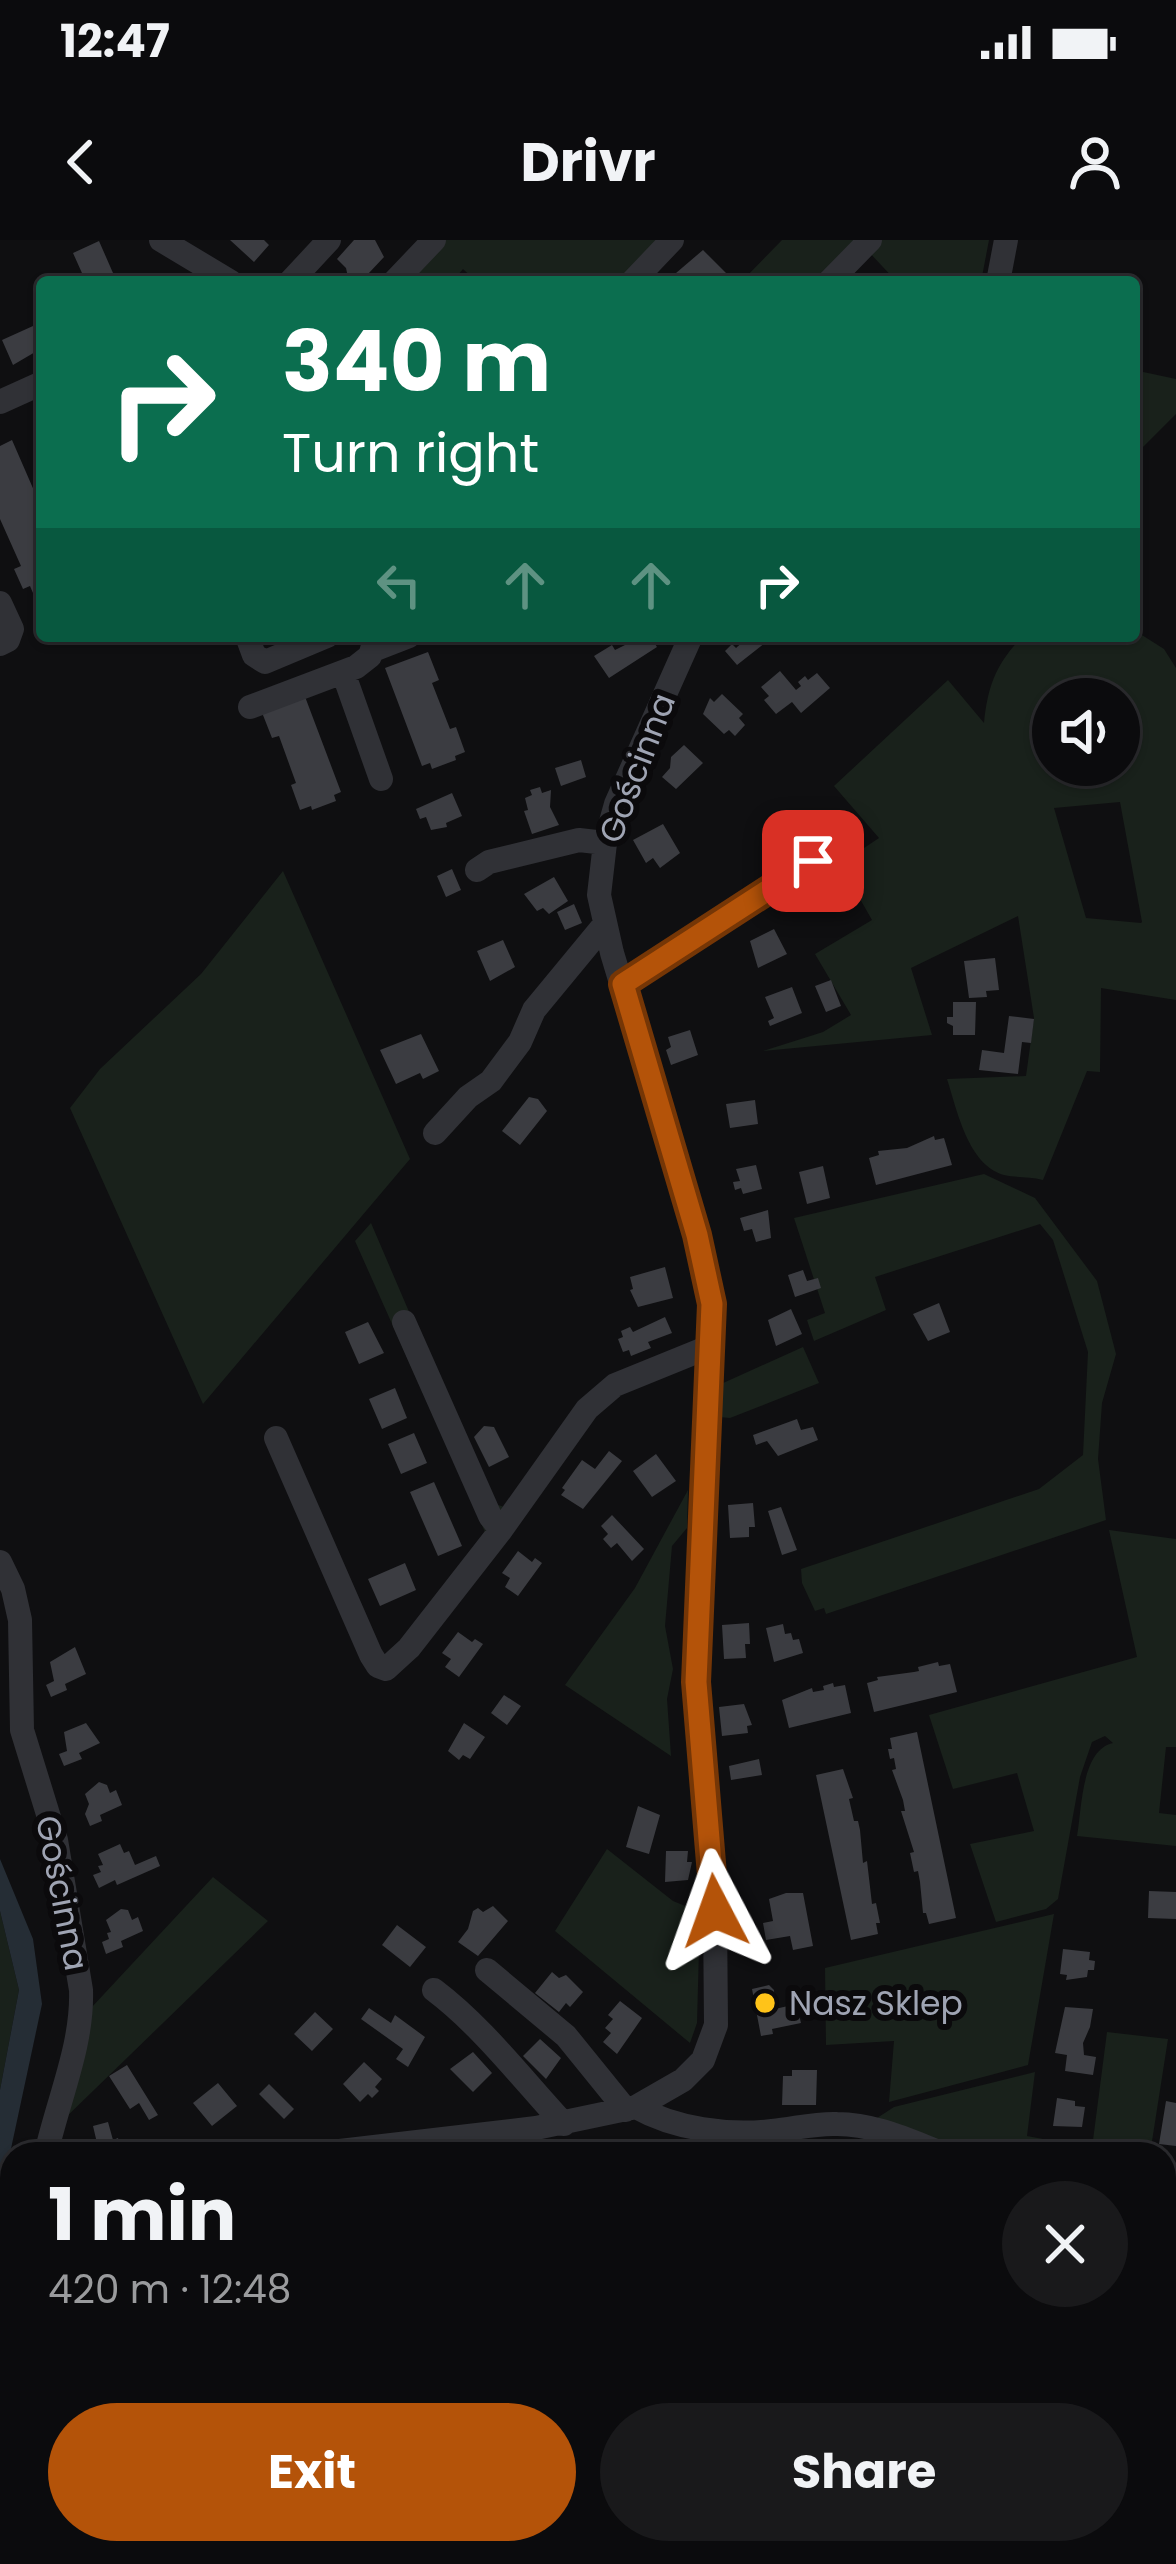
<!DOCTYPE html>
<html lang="en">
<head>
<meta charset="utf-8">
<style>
  body { margin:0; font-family:Poppins,sans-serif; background:#19191b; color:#f1f3f6; height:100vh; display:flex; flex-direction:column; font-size:45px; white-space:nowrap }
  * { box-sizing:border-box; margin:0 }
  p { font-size:39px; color:#9a9b9d }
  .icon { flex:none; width:66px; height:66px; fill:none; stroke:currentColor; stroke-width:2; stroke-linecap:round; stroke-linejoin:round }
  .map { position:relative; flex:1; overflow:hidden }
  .sheet { position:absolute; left:0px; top:1902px; width:1176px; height:423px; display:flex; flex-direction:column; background:#0b0b0d; border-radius:36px 36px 0 0; box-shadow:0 3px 9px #0004,0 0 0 3px #2b2b2e }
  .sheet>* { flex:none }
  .hud { position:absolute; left:36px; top:36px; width:1104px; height:366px; border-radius:12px; box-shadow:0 3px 9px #0004,0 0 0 3px #2b2b2e; background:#0b6e4f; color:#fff; overflow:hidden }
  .fabs { position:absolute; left:1032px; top:438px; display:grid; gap:24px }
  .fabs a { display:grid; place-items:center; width:108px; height:108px; border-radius:50%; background:#0b0b0d; box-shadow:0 3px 9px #0004,0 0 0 3px #2b2b2e; font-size:60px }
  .pin { position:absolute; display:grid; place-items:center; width:102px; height:102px; color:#fff; margin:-51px; border-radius:24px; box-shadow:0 6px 18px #0006 }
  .me { position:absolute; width:132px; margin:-66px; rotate:356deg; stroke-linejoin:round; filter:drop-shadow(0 0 9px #0008) }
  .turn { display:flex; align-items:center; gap:42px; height:252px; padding:0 48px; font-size:54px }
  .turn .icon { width:156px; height:156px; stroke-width:2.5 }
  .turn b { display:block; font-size:84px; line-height:102px }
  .lanes { display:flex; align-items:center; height:114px; padding:0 48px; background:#0003; justify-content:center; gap:60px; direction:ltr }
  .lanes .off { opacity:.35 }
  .round { display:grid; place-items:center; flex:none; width:126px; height:126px; border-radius:63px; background:#19191b }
  .overview { display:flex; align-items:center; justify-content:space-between; height:204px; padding:0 48px }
  h1 { font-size:72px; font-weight:700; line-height:90px }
  .button { display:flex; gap:24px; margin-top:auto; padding:24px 48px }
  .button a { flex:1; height:138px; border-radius:72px; background:#b45309; color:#fff; font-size:48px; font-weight:700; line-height:138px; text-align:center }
  .button a+a { background:#19191b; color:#f1f3f6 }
  .status { display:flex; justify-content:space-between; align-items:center; height:84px; padding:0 60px; background:#0b0b0d; direction:ltr }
  .status svg { height:33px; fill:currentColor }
  header { display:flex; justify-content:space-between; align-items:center; height:156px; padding:0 48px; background:#0b0b0d; font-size:54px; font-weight:700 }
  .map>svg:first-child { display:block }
</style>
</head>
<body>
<div class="status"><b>12:47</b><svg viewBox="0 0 49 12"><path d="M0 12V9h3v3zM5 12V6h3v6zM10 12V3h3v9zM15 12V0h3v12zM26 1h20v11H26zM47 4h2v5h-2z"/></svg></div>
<header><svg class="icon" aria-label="back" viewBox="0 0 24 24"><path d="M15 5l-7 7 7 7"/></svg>Drivr<svg class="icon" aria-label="person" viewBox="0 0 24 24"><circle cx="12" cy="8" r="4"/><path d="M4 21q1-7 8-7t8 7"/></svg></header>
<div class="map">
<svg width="1176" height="2324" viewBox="0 0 1176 2324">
  <rect width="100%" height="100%" fill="#0f0f11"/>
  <path fill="#19211b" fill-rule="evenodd" d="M 443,0 L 664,0 L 622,42 L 477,42 L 463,29 L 452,42 L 403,42 Z
    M 782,0 L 863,0 L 821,42 L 741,42 Z
    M 878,0 L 989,0 L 981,42 L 897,42 L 867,10 Z
    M 1134,130 L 1176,139 L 1176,174 L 1134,216 Z
    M 1134,390 L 1164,409 L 1176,428 L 1176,760 L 1101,748 L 1100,832 L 1087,831 L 1043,940 C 1030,936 1017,938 1004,935 C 968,925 957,870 947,839 L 1026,836 L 1034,778 L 1018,676 L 911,728 L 932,795 L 763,811 L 823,792 L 851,775 L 815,714 L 872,680 L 840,624 L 879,598 L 834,546 L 948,440 L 984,483 C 988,445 996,424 1023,396 L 1134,396 ZM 1053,459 L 1119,459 L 1119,525 L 1053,525 ZM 1120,562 L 1142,682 L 1141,683 L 1086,678 L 1054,568 Z
    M 283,631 L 410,919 L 203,1164 L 70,868 L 100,829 L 201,734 Z
    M 984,934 L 1035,958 L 1097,1041 L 1116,1114 L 1102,1163 L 1098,1219 L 1106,1280 L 826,1374 L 824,1368 L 815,1371 L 802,1343 L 801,1329 L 1039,1249 L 1083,1215 L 1088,1112 L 1053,1000 L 1040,984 L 875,1037 L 886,1070 L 814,1101 L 807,1080 L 825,1073 L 794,978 Z
    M 371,983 L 491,1263 L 512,1269 L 489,1301 L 355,1001 Z
    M 803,1107 L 819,1143 L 730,1178 L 719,1177 L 721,1144 Z
    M 688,1250 L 687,1288 L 672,1306 L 665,1386 L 673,1429 L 667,1459 L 671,1516 L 565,1445 L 635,1348 Z
    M 1109,1290 L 1176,1299 L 1176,1507 L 1166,1507 L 1159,1573 L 1176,1575 L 1176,1606 L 1077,1596 C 1082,1569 1081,1510 1113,1503 L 1105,1496 L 1092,1502 L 1080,1537 L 1058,1659 L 1046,1669 L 996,1682 L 970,1604 L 1034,1591 L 1017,1533 L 953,1549 L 929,1475 L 1137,1417 Z
    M 607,1609 L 673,1661 L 700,1672 L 697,1783 L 690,1803 L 555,1691 Z
    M 213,1637 L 268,1681 L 60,1883 L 91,1768 Z
    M 0,1671 L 19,1750 L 0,1850 Z
    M 1054,1674 L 1028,1825 L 889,1862 L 894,1801 L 826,1805 L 825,1728 Z
    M 1107,1792 L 1168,1799 L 1150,1914 L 1092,1908 Z
    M 1035,1832 L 1027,1896 L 1059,1902 L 1057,1914 L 962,1914 L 874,1880 L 894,1867 Z
    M 1164,2195 L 1176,2196 L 1176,2324 L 390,2324 L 387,2319 L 397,2313 L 1164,2313 Z
    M 159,2313 L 354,2313 L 340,2324 L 98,2324 Z"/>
  <path fill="#252d35" d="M 0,1619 L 33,1699 L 42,1764 L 0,1960 L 0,1850 L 19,1750 L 0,1671 Z"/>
  <path fill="#3b3c41" d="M 230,0 L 264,0 L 269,5 L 254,22 Z
    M 354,0 L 375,0 L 384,17 L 368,34 L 373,38 L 369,42 L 349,42 L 346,28 L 337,19 Z
    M 99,1 L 113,33 L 86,42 L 73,13 Z
    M 703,10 L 726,33 L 719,39 L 723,42 L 669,39 Z
    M 33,86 L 42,108 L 13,125 L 2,100 Z
    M 12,200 L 42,269 L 42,374 L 30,346 L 23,349 L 14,329 L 21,326 L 0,279 L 0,206 Z
    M 623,396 L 650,396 L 657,407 L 609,438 L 594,416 L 612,405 L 615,410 L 625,405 L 620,398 Z
    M 743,396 L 774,396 L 737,425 L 725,411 L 732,404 L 736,408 L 746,399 Z
    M 428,412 L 439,440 L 432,443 L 450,489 L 456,487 L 465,512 L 455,516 L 456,520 L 432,529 L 430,523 L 422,526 L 385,428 Z
    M 780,431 L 796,450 L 801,446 L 798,442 L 805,436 L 808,440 L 817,433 L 830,448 L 801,473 L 792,462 L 776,474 L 764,460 L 769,456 L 761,447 Z
    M 304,454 L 341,552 L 334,555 L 336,561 L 312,570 L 311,566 L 300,570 L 291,545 L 296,543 L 279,496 L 272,498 L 261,470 Z
    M 722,454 L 743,474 L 739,478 L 745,485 L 735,496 L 729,490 L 724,494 L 703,474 L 710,458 L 714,462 Z
    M 684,505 L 703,523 L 676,549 L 662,537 L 670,528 L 671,517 Z
    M 581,520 L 586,537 L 561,546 L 555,528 Z
    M 540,547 L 542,553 L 551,550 L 550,567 L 559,585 L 532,594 L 524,571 L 528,570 L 525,558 L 532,555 L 530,550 Z
    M 452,553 L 462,576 L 446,583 L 447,587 L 431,590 L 426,577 L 420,579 L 416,569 Z
    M 663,584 L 680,613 L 660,628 L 653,618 L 646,623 L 633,600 Z
    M 452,629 L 461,650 L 446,657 L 437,636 Z
    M 554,637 L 568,661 L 549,674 L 543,668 L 537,671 L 524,654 Z
    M 574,664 L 582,683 L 565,690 L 557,672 Z
    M 774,689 L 787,714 L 758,728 L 750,701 Z
    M 503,700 L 515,727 L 490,741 L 477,711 Z
    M 995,718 L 999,750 L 986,751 L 987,757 L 969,758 L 964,721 Z
    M 831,740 L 841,766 L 826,772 L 815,746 Z
    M 792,747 L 802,773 L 770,786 L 768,781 L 774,778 L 765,757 Z
    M 953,762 L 976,762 L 975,795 L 953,795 L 953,786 L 947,783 L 947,777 L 953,777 Z
    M 1009,776 L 1034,779 L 1031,803 L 1022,802 L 1018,834 L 979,830 L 982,810 L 1004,813 Z
    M 690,790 L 698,815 L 671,825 L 666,810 L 671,807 L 668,797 Z
    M 421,794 L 439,831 L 423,839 L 420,833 L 396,844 L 380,810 Z
    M 529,857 L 538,859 L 547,871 L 520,905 L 502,891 Z
    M 755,860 L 758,884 L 730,888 L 726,864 Z
    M 934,896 L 935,900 L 944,898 L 952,925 L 876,945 L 869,918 L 879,915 L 878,911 L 907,908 Z
    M 756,925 L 762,949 L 743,954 L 741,948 L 735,950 L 733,942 L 740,941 L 736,929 Z
    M 823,926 L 830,958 L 807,964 L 799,932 Z
    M 768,970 L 771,998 L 756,1002 L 752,989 L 744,991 L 740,978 Z
    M 665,1027 L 673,1058 L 638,1067 L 630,1050 L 633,1049 L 630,1037 Z
    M 803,1030 L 807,1041 L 818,1038 L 821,1048 L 795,1057 L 788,1035 Z
    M 939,1063 L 950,1092 L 928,1101 L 913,1074 Z
    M 791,1069 L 802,1094 L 776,1106 L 768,1080 Z
    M 665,1077 L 672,1093 L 648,1102 L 651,1108 L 631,1116 L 629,1110 L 623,1112 L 618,1099 L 623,1097 L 621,1091 L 630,1087 L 633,1092 Z
    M 368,1082 L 384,1113 L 359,1124 L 345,1092 Z
    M 395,1148 L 407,1178 L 382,1189 L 369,1159 Z
    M 797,1179 L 801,1190 L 813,1187 L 818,1200 L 778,1216 L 767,1201 L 756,1205 L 753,1195 Z
    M 484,1186 L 494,1187 L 509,1217 L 489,1227 L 474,1197 Z
    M 414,1193 L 427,1223 L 401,1234 L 388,1204 Z
    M 609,1211 L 622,1221 L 583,1269 L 561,1255 L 565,1250 L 562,1248 L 582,1220 L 595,1229 Z
    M 656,1214 L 676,1241 L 652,1257 L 633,1231 Z
    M 434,1242 L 462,1306 L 438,1316 L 410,1252 Z
    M 753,1263 L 755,1287 L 749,1287 L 749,1297 L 730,1298 L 728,1265 Z
    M 781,1267 L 797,1310 L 782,1315 L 768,1271 Z
    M 612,1275 L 644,1309 L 632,1321 L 617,1303 L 611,1308 L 603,1299 L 608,1294 L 601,1286 Z
    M 518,1311 L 532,1322 L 535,1318 L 542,1323 L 518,1356 L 505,1347 L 510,1338 L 502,1333 Z
    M 405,1323 L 416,1350 L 380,1366 L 368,1339 Z
    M 749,1383 L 750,1404 L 745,1404 L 746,1418 L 724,1419 L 722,1385 Z
    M 783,1384 L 785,1394 L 791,1393 L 793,1400 L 799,1399 L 803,1413 L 774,1422 L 766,1388 Z
    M 458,1392 L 472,1402 L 475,1399 L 483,1404 L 459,1437 L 445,1427 L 451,1419 L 442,1413 Z
    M 75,1407 L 86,1434 L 65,1444 L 67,1450 L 51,1457 L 46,1445 L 54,1441 L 50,1422 Z
    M 938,1422 L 939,1426 L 950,1424 L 957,1452 L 874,1472 L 867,1443 L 878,1440 L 877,1437 L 914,1432 L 919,1431 L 918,1427 Z
    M 833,1443 L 834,1447 L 845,1445 L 851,1473 L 789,1488 L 782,1460 L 812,1448 L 813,1452 L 824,1450 L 823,1446 Z
    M 504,1455 L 521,1466 L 507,1485 L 491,1473 Z
    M 744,1464 L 752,1485 L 747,1486 L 748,1493 L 722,1496 L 719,1467 Z
    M 86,1483 L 100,1503 L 79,1513 L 82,1519 L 64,1526 L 59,1514 L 67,1511 L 64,1492 Z
    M 464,1483 L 485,1497 L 470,1519 L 463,1515 L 459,1520 L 448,1511 Z
    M 917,1492 L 956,1678 L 929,1684 L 926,1673 L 923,1673 L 920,1642 L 918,1631 L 914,1632 L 910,1613 L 914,1612 L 901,1571 L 905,1571 L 903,1560 L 892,1530 L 896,1529 L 894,1518 L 890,1519 L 888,1509 L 892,1509 L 890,1498 Z
    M 759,1519 L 762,1535 L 731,1540 L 729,1526 Z
    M 843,1529 L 853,1558 L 849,1559 L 854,1581 L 858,1581 L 860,1590 L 863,1623 L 867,1621 L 872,1664 L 876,1663 L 880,1683 L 876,1683 L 878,1694 L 851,1700 L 816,1535 Z
    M 99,1542 L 107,1545 L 110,1553 L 116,1550 L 122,1565 L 100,1575 L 102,1581 L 90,1586 L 85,1574 L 89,1564 L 85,1554 Z
    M 638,1566 L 660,1575 L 649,1614 L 626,1607 Z
    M 120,1604 L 124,1613 L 129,1611 L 135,1625 L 156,1616 L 160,1626 L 117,1645 L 115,1640 L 99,1648 L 93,1635 L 101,1632 L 98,1626 L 103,1625 L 98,1614 Z
    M 666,1611 L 688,1611 L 687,1622 L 692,1622 L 688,1640 L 665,1642 Z
    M 1149,1651 L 1176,1652 L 1176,1679 L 1148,1678 Z
    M 786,1653 L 803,1653 L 813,1706 L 793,1710 L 790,1696 L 766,1700 L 763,1683 L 773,1681 L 769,1659 Z
    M 493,1666 L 508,1681 L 478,1716 L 458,1702 L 468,1689 L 473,1671 L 478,1668 L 483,1672 Z
    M 121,1669 L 128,1670 L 132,1680 L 138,1677 L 143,1691 L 121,1701 L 123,1707 L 106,1714 L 102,1702 L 109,1699 L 107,1693 L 111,1692 L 106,1680 Z
    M 397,1685 L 426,1707 L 410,1727 L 382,1705 Z
    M 1063,1709 L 1090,1712 L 1089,1720 L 1095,1721 L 1094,1730 L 1088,1730 L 1087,1737 L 1066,1740 L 1067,1735 L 1060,1734 Z
    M 552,1732 L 559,1738 L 566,1735 L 583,1752 L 570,1767 L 566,1763 L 559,1772 L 535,1753 Z
    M 769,1745 L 774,1750 L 775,1769 L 788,1766 L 790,1761 L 796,1762 L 801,1783 L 772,1789 L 773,1794 L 761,1796 L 752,1749 Z
    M 620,1761 L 642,1778 L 617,1814 L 603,1802 L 611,1793 L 605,1788 L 613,1779 L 608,1775 Z
    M 1065,1767 L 1093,1769 L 1090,1787 L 1083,1803 L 1084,1815 L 1096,1817 L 1093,1835 L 1065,1831 L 1067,1815 L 1055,1813 Z
    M 369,1768 L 391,1783 L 395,1775 L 425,1797 L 408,1827 L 396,1819 L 403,1809 L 361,1779 Z
    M 315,1772 L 333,1789 L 312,1811 L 294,1794 Z
    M 540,1799 L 561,1818 L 546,1839 L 523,1816 Z
    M 473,1812 L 492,1833 L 473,1852 L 450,1829 Z
    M 364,1822 L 382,1839 L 375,1847 L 379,1851 L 372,1858 L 368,1854 L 360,1862 L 343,1844 Z
    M 127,1825 L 158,1875 L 149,1880 L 139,1863 L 130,1869 L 109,1836 Z
    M 792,1830 L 817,1830 L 816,1865 L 782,1865 L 783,1836 L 792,1836 Z
    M 218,1843 L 237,1866 L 212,1886 L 193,1863 Z
    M 269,1844 L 294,1869 L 284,1879 L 259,1854 Z
    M 1057,1858 L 1075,1861 L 1075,1866 L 1085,1867 L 1082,1887 L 1053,1886 Z
    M 1166,1861 L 1176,1863 L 1176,1906 L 1159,1904 Z
    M 108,1882 L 113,1900 L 118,1898 L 122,1912 L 62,1914 L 97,1903 L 93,1886 Z
    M 1168,2011 L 1176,2013 L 1176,2053 L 1164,2045 Z
    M 12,2174 L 12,2305 L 0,2309 L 0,2178 Z"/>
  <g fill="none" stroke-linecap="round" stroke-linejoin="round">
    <path stroke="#303136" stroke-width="24" d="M 161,0 L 231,42
      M 290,42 L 329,0
      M 394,42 L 434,0
      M 632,42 L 672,0
      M 829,42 L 870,0
      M 998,42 L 1006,0
      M 0,162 L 42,143
      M 0,363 L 12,389 L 8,400 L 0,404
      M 247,396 L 254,415 L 265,422 L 327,396
      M 373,410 L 409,396
      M 343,432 L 381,539
      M 250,467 L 356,427 L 370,416 L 376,396
      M 477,630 L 489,622 L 579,600 L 605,603
      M 623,744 L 851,597
      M 435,893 L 468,857 L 491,841 L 520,802 L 534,770 L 605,684
      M 404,1082 L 490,1276 L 501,1290
      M 276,1198 L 371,1415 L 378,1426 L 386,1429 L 409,1408 L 501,1290 L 587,1169 L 615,1145 L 711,1106
      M 0,1322 L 13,1349 L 20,1380 L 22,1490 L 56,1600 L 81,1750 C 83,1805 58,1860 46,1914
      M 487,1730 L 566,1796 L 626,1870
      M 434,1750 C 483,1787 522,1839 564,1884
      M 636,1867 C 675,1889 728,1896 772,1891 C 794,1889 815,1883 837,1884 C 875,1884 910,1901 944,1914
      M 314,1914 L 536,1888 L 636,1867 L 683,1840 L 703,1820 L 716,1785 L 715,1671 L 696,1442 L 712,1064 L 697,995 L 612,713 L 599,655 L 605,603 L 616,564 L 691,396
      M 0,1986 L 12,1983
      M 1164,1996 L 1176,1997
      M 1164,2259 L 1176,2212
      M 94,2324 L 99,2313
      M 1147,2324 L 1150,2313"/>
  </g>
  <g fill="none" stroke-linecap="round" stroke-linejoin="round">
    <defs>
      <path id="route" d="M 715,1671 L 696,1442 L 712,1064 L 697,995 L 623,744 L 813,621"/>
    </defs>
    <use href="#route" stroke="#753606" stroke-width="30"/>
    <use href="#route" stroke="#b45309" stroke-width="21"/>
  </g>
  <circle fill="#ffc319" stroke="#0b0a0c" stroke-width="4.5" cx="765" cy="1763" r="12"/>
  <g text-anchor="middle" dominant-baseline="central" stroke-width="12" stroke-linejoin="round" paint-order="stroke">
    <g font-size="33" fill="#9fa4b3" stroke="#0b0a0c">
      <text transform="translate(637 528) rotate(-69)">Gościnna</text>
      <text transform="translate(62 1653) rotate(79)">Gościnna</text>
    </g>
    <g font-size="33" fill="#9fa4b3" stroke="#0b0a0c" text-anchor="start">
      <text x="789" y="1763">Nasz Sklep</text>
    </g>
  </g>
</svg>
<div class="fabs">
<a><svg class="icon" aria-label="sound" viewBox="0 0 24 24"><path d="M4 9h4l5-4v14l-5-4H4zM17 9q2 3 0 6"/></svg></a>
</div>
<div class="pin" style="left:813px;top:621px;background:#d93025"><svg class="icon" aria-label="arrive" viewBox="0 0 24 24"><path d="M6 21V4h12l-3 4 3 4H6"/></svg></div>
<svg class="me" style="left:715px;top:1671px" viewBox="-20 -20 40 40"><path d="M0-17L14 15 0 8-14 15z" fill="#b45309" stroke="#fff" stroke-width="4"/></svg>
<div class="hud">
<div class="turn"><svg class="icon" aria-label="right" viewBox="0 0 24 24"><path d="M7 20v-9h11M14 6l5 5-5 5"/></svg><div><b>340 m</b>Turn right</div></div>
<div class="lanes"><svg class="icon off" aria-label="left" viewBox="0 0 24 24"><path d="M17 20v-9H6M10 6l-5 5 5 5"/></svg><svg class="icon off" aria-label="ahead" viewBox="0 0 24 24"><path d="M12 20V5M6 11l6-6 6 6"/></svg><svg class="icon off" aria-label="ahead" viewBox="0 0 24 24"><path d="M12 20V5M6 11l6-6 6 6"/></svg><svg class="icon" aria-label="right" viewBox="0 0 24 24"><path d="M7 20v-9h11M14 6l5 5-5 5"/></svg></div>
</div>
<section class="sheet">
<div class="overview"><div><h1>1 min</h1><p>420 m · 12:48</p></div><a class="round"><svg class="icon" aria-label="close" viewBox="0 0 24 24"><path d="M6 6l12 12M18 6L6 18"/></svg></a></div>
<div class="button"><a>Exit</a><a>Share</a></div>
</section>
</div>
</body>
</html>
